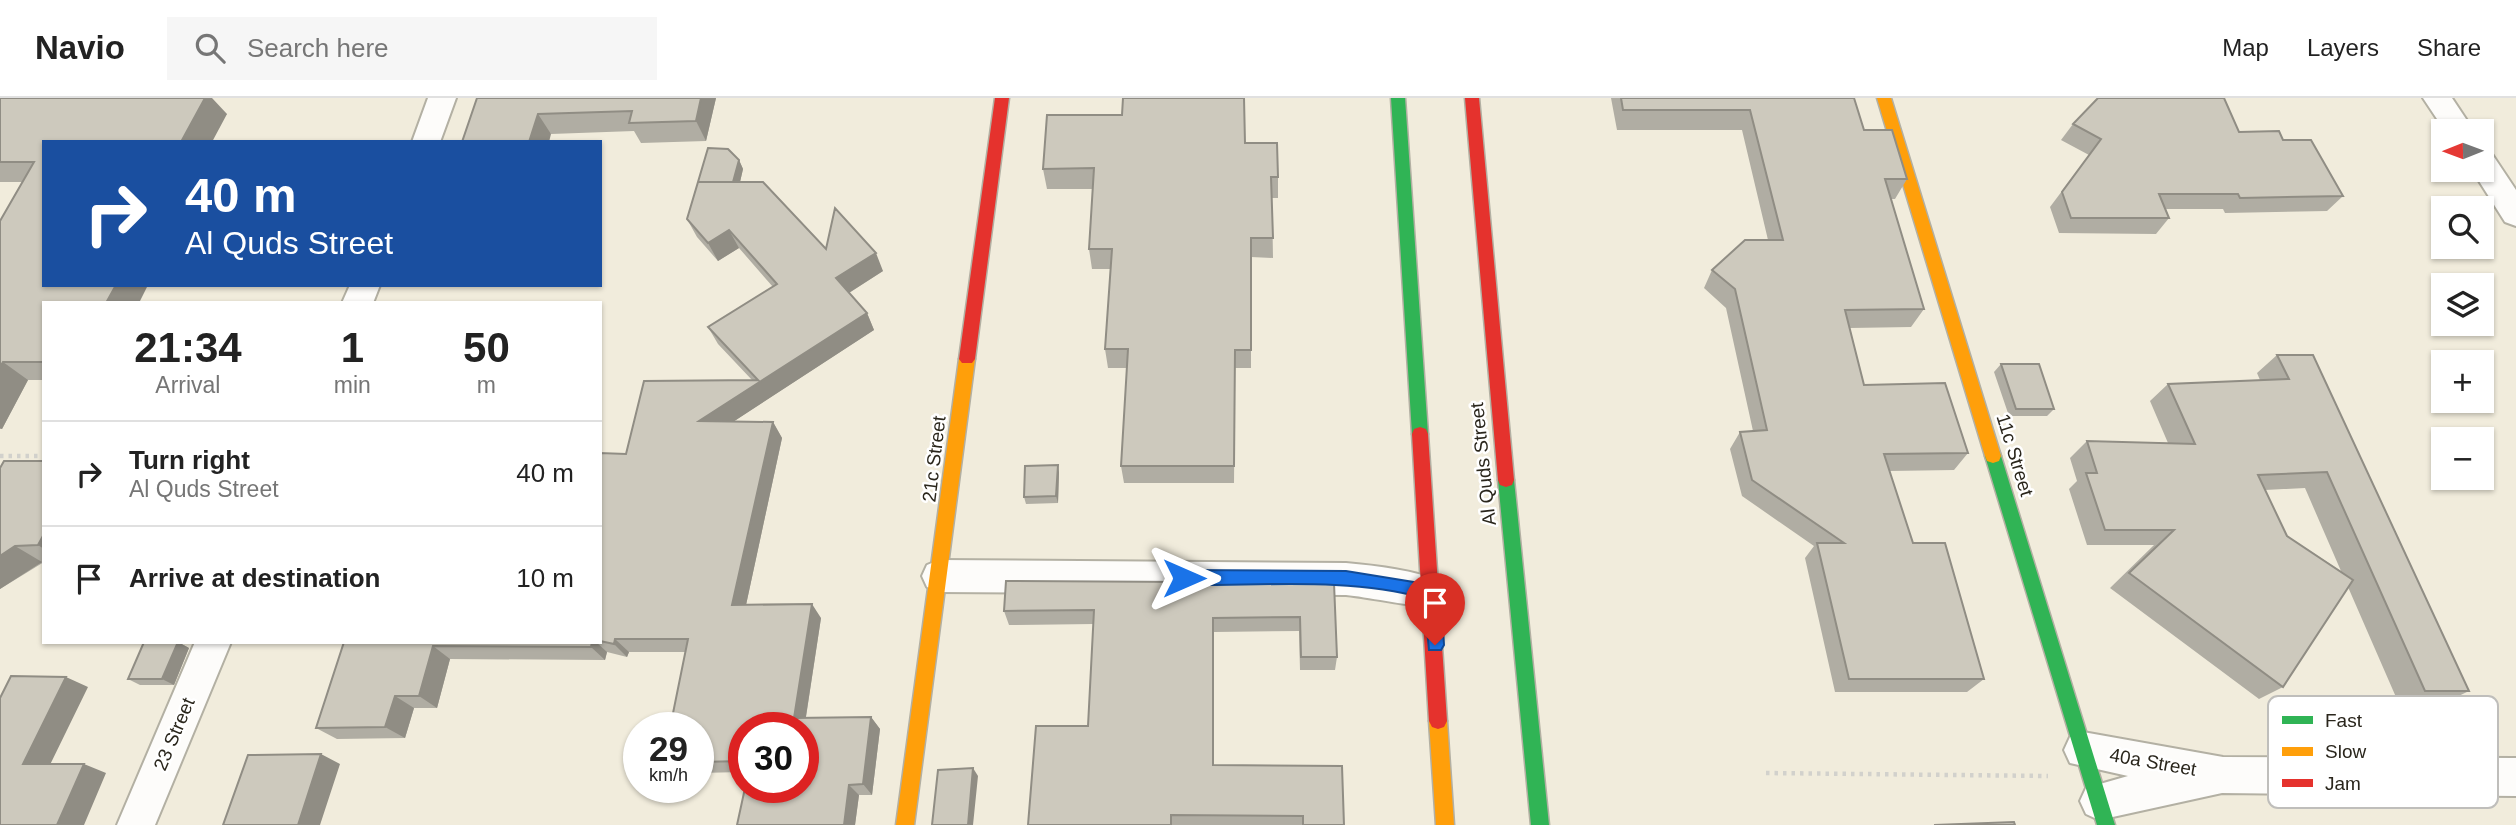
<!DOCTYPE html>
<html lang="en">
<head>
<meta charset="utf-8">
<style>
  body { margin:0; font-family:Helvetica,sans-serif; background:#f6f6f6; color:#222; height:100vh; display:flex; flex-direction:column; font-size:26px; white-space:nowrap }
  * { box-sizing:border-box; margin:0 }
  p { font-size:23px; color:#767676 }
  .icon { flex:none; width:38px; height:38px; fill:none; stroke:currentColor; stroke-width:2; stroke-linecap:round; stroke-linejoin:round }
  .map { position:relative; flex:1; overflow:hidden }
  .side { position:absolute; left:42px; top:203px; width:560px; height:343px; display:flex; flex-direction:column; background:#fff; border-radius:0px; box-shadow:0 2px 5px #0004 }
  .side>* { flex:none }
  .top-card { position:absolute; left:42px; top:42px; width:560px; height:147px; border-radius:0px; box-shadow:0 2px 5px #0004; background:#1a4fa0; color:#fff; overflow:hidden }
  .needle { width:46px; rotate:269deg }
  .buttons { position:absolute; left:2431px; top:21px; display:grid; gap:14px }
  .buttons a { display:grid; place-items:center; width:63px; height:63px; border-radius:0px; background:#fff; box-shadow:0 2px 5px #0004; font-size:35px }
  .speed { position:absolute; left:623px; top:614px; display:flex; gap:14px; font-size:35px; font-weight:700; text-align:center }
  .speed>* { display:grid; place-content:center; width:91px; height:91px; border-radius:50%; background:#fff; box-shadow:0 2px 5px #0004; line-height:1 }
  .speed small { font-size:18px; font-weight:400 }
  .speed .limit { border:10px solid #d22; background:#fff; color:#111 }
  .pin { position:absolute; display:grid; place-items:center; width:60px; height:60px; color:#fff; margin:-72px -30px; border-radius:50% 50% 50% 0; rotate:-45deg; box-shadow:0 0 7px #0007 }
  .pin .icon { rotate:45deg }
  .me { position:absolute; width:77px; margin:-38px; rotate:90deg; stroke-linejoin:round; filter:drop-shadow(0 0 5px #0008) }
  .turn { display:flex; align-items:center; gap:24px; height:147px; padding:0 28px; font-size:32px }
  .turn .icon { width:91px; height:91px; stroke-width:2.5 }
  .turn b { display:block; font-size:49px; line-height:60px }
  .eta { display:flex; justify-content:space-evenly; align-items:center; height:119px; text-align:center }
  .eta b { font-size:42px; font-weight:700; line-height:49px }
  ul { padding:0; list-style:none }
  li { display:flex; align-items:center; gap:21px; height:105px; padding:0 28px; border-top:2px solid #e0e0e0 }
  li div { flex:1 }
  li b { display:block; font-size:26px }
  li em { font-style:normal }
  header { display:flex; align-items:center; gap:42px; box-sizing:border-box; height:98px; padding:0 35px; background:#fff; border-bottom:2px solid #e0e0e0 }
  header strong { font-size:33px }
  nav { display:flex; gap:38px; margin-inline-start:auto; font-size:24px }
  .search { width:490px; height:63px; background:#f6f6f6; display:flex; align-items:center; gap:18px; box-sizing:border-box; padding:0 24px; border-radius:0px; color:#767676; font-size:26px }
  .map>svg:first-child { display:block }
</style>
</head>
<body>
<header>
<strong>Navio</strong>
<div class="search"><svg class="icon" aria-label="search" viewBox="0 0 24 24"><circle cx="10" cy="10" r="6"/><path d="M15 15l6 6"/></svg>Search here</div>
<nav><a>Map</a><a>Layers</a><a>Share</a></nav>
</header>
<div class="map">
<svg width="2516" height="727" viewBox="0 0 2516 727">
  <rect width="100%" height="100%" fill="#f1ecdc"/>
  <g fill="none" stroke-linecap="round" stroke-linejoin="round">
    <defs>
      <path id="street" d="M 428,0 L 456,0 L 440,44 L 412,44 Z
        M 2423,0 L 2452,0 L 2474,33 L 2445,33 Z
        M 2482,53 L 2492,56 L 2516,92 L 2516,128 L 2505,124 L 2472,72 L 2482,72 Z
        M 350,187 L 380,187 L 373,205 L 342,205 Z
        M 939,462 L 1346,465 C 1379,468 1413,472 1444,484 L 1450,495 L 1444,506 C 1427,513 1370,499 1346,497 L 939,494 L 927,489 L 922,478 L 927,467 Z
        M 195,544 L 231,544 L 155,727 L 117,727 Z
        M 2083,634 L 2223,659 L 2516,660 L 2516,698 L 2222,695 L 2099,722 L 2086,716 L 2080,703 L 2086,690 L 2128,678 L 2070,665 L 2064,652 L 2070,639 Z"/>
      <path id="fast" d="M 1391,0 L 1405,0 L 1428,336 L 1426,341 L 1414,341 L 1412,336 Z
        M 1993,351 L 1999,353 L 2001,358 L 2115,727 L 2097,727 L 1985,358 L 1987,353 Z
        M 1506,375 L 1512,377 L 1514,382 L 1549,727 L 1531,727 L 1498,382 L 1500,377 Z"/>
      <path id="slow" d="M 1877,0 L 1891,0 L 2001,358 L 1999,363 L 1993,365 L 1987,363 L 1985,358 Z
        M 967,255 L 972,257 L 975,261 L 914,727 L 896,727 L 959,261 L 962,257 Z
        M 1438,615 L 1444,617 L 1447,623 L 1454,727 L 1436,727 L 1429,623 L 1432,617 Z"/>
      <path id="jam" d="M 995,0 L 1009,0 L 975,261 L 972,265 L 962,265 L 959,261 Z
        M 1465,0 L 1479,0 L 1514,382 L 1512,387 L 1506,389 L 1500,387 L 1498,382 Z
        M 1420,329 L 1426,331 L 1428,336 L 1447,623 L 1444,629 L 1438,631 L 1432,629 L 1429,623 L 1412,336 L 1414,331 Z"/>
    </defs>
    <use href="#street" stroke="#b3b0a3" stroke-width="4"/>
    <use href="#fast" stroke="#b3b0a3" stroke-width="3"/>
    <use href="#slow" stroke="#b3b0a3" stroke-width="3"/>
    <use href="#jam" stroke="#b3b0a3" stroke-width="3"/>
    <path stroke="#d2d1cc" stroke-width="4.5" stroke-dasharray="3.5 5" stroke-linecap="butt" d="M 0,358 L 44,358
      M 1766,675 L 2048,678"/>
    <use href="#street" fill="#fdfcfa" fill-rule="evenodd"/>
    <use href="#fast" fill="#30b455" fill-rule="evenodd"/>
    <use href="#slow" fill="#ff9f0a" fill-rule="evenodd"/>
    <use href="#jam" fill="#e5322d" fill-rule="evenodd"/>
  </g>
  <path fill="#b0ada3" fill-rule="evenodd" d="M 0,0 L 227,16 L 44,205 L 44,282 L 28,282 L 2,331 L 0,331 L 0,123 L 22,84 L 0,84 Z
    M 477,0 L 716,0 L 706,43 L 641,45 L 634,33 L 551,36 Z
    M 1611,0 L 1854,0 L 1864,32 L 1907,81 L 1895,101 L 1891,101 L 1924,211 L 1911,229 L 1850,230 L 1864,287 L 1968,355 L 1954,372 L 1889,373 L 1913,445 L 1984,581 L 1967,594 L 1835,594 L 1805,460 L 1814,448 L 1742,398 L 1730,351 L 1740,334 L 1753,333 L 1726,210 L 1704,190 L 1712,172 L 1768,142 L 1742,32 L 1617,32 Z
    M 2073,26 L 2239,34 L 2283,42 L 2343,98 L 2327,113 L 2225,115 L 2223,111 L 2166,111 L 2169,120 L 2156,136 L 2059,135 L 2050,109 L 2089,57 L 2061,42 Z
    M 1245,45 L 1278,79 L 1278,100 L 1272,100 L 1273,160 L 1251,159 L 1251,270 L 1235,270 L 1234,385 L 1124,385 L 1121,368 L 1127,270 L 1108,270 L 1105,251 L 1111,171 L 1092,171 L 1089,151 L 1093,91 L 1047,91 L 1043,71 Z
    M 739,62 L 743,71 L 740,84 L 826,151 L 883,173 L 849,195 L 867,215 L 874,232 L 734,323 L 773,324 L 782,340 L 746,507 L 821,520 L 806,619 L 871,619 L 880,631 L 872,697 L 859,697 L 855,727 L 737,727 L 803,690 L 744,630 L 744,674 L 698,675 L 698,630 L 685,554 L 629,554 L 627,559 L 607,554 L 605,562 L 450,561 L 437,610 L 414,610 L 405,640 L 337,641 L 316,630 L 344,544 L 600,544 L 600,355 L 626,356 L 752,282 L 718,246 L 708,229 L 773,189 L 739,150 L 718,163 L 697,139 L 687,121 Z
    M 2277,257 L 2469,593 L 2442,606 L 2399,606 L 2348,489 L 2283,589 L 2259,601 L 2110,490 L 2154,447 L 2087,447 L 2069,391 L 2077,383 L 2070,360 L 2087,343 L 2168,345 L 2150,303 L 2168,286 L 2260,282 L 2257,275 ZM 2305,390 L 2341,473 L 2287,438 L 2265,392 Z
    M 2001,266 L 2054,311 L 2047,318 L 2009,318 L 1994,274 Z
    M 44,363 L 44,464 L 0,491 L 0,370 Z
    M 1059,374 L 1058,405 L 1026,406 L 1024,399 Z
    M 1334,485 L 1337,559 L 1335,572 L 1300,572 L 1299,533 L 1214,534 L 1214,667 L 1344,727 L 1028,727 L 1088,628 L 1094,526 L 1009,527 L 1004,513 Z
    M 178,544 L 189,550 L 174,587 L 140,587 L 128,581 Z"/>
  <path fill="#908d84" d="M 205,0 L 212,0 L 227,16 L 212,44 L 181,44 Z
    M 701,0 L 716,0 L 706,43 L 696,23 Z
    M 538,16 L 551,36 L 549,44 L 529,44 Z
    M 739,62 L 743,71 L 737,97 L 732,88 Z
    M 729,132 L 739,150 L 718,163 L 708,145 Z
    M 876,155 L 883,173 L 844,198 L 836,180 Z
    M 116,187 L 148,187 L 139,205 L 106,205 Z
    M 867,215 L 874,232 L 710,339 L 699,323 Z
    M 3,264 L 28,282 L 2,331 L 0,330 L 0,269 Z
    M 773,324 L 782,340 L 743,521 L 732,507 Z
    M 1058,367 L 1059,374 L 1058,405 L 1056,398 Z
    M 44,436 L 44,451 L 38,447 Z
    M 15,448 L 42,464 L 0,491 L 0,458 Z
    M 812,506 L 821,520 L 804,631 L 794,620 Z
    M 1213,520 L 1214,534 L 1214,678 L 1213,667 Z
    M 615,541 L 629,554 L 627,559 L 614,546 Z
    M 178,544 L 189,550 L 174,587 L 162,581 Z
    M 592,544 L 596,544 L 607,554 L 605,562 L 591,549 Z
    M 433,548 L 450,561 L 437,610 L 419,598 Z
    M 66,579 L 88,589 L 46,675 L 23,666 Z
    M 395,598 L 414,610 L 405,640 L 385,629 Z
    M 871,619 L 880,631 L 872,697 L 863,686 Z
    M 321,656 L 340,666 L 320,727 L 298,727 Z
    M 84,666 L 106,675 L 84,727 L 57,727 Z
    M 973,670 L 978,678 L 973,727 L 968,727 Z
    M 849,687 L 859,697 L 855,727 L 844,727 Z"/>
  <path fill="#cdc9bd" stroke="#908d84" stroke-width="2" d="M 0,0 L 205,0 L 181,44 L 44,44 L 44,187 L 116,187 L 106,205 L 44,205 L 44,264 L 3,264 L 0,269 L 0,123 L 34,64 L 0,64 Z
    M 477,0 L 701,0 L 696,23 L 629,25 L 632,13 L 538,16 L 529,44 L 462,44 Z
    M 1123,0 L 1244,0 L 1245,45 L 1277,45 L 1278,79 L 1271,79 L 1273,140 L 1251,140 L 1251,252 L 1235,252 L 1234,368 L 1121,368 L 1128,251 L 1105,251 L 1112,151 L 1089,151 L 1094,70 L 1043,71 L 1047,17 L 1122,17 Z
    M 1621,0 L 1854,0 L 1864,32 L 1892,32 L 1907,81 L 1885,81 L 1924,211 L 1845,212 L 1864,287 L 1945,285 L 1968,355 L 1884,356 L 1913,445 L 1945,445 L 1984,581 L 1849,581 L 1817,445 L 1844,445 L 1752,382 L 1740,334 L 1767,332 L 1735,191 L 1712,172 L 1745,142 L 1783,142 L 1750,12 L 1623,12 Z
    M 2098,0 L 2224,0 L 2239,34 L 2279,33 L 2283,42 L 2311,42 L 2343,98 L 2240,100 L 2238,96 L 2159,96 L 2169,120 L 2071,120 L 2062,94 L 2101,41 L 2073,26 Z
    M 708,50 L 728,51 L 739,62 L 733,84 L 698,84 Z
    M 698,84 L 763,84 L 826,151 L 835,110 L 876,155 L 836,180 L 867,215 L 699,323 L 773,324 L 732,507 L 812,506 L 794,620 L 871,619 L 863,686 L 849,687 L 844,727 L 737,727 L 745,690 L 803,690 L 803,630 L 744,630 L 744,663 L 698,664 L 698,630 L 670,630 L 688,541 L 615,541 L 614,546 L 600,543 L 600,355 L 626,356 L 644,283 L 758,282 L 708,229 L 777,186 L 729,132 L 708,145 L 687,121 Z
    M 2277,257 L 2313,257 L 2469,593 L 2425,593 L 2327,374 L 2258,377 L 2287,438 L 2353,482 L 2283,589 L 2129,475 L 2174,432 L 2105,432 L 2086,375 L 2097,375 L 2087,343 L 2195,346 L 2168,286 L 2289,281 Z
    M 2001,266 L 2039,266 L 2054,311 L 2016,311 Z
    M 4,363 L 44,363 L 44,436 L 38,447 L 15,448 L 0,458 L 0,370 Z
    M 1058,367 L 1056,398 L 1024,399 L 1025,368 Z
    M 1006,483 L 1334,485 L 1337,559 L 1301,559 L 1300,519 L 1213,520 L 1213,667 L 1342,668 L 1344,727 L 1303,727 L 1303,718 L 1171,717 L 1171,727 L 1028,727 L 1036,628 L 1088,628 L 1094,512 L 1004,513 Z
    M 144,544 L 178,544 L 162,581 L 128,581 Z
    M 344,544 L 592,544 L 591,549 L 433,548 L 419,598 L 395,598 L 385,629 L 316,630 Z
    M 11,578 L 66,579 L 23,666 L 84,666 L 57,727 L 0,727 L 0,600 Z
    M 321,656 L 298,727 L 223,727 L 248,657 Z
    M 973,670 L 968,727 L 932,727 L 938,672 Z
    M 2014,724 L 2015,727 L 1934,727 Z"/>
  <path fill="#1a73e8" stroke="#114b97" stroke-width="2" d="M 1184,472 L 1346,473 L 1432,487 L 1441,495 L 1444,547 L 1441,552 L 1429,552 L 1424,500 C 1348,479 1262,488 1184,487 L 1175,480 Z"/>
  <g text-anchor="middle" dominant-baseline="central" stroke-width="5" stroke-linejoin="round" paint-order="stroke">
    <g font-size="19" fill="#2a261c" stroke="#fff">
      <text transform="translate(2015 357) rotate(73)">11c Street</text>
      <text transform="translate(934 361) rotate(-83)">21c Street</text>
      <text transform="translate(1483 366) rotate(-96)">Al Quds Street</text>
      <text transform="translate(174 636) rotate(-67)">23 Street</text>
      <text transform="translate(2153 664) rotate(10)">40a Street</text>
    </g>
  </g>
  <rect x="2268" y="598" width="230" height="112" rx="10" fill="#fff" stroke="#bfbebb" stroke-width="2"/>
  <rect x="2282" y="618" width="31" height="8" fill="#30b455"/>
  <rect x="2282" y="649" width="31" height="9" fill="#ff9f0a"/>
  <rect x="2282" y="681" width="31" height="8" fill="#e5322d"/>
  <g font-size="19" fill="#2a261c">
    <text x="2325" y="629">Fast</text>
    <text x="2325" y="660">Slow</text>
    <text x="2325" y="692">Jam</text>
  </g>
</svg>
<div class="buttons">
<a><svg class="needle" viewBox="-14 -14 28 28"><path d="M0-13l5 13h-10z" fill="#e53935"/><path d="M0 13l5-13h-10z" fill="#767676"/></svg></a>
<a><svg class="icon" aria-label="search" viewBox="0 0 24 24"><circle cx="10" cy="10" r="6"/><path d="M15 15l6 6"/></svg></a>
<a><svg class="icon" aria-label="layers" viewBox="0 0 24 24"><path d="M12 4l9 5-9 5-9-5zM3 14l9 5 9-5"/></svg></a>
<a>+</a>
<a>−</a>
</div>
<div class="speed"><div>29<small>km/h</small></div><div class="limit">30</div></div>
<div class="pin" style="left:1435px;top:547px;background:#d93025"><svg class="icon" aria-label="arrive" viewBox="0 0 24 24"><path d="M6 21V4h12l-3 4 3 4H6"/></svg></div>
<svg class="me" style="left:1184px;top:480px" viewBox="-20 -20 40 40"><path d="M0-17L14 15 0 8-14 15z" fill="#1a73e8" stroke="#fff" stroke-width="4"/></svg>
<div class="top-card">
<div class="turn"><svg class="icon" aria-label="right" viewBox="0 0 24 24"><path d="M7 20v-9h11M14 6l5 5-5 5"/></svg><div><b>40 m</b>Al Quds Street</div></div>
</div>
<section class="side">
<div class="eta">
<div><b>21:34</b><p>Arrival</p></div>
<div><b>1</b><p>min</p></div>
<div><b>50</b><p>m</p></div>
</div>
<ul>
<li><svg class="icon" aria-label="right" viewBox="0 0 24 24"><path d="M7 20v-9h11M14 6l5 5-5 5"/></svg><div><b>Turn right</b><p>Al Quds Street</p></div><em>40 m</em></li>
<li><svg class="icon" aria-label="arrive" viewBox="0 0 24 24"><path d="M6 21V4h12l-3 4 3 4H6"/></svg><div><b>Arrive at destination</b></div><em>10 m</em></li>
</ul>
</section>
</div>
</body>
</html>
